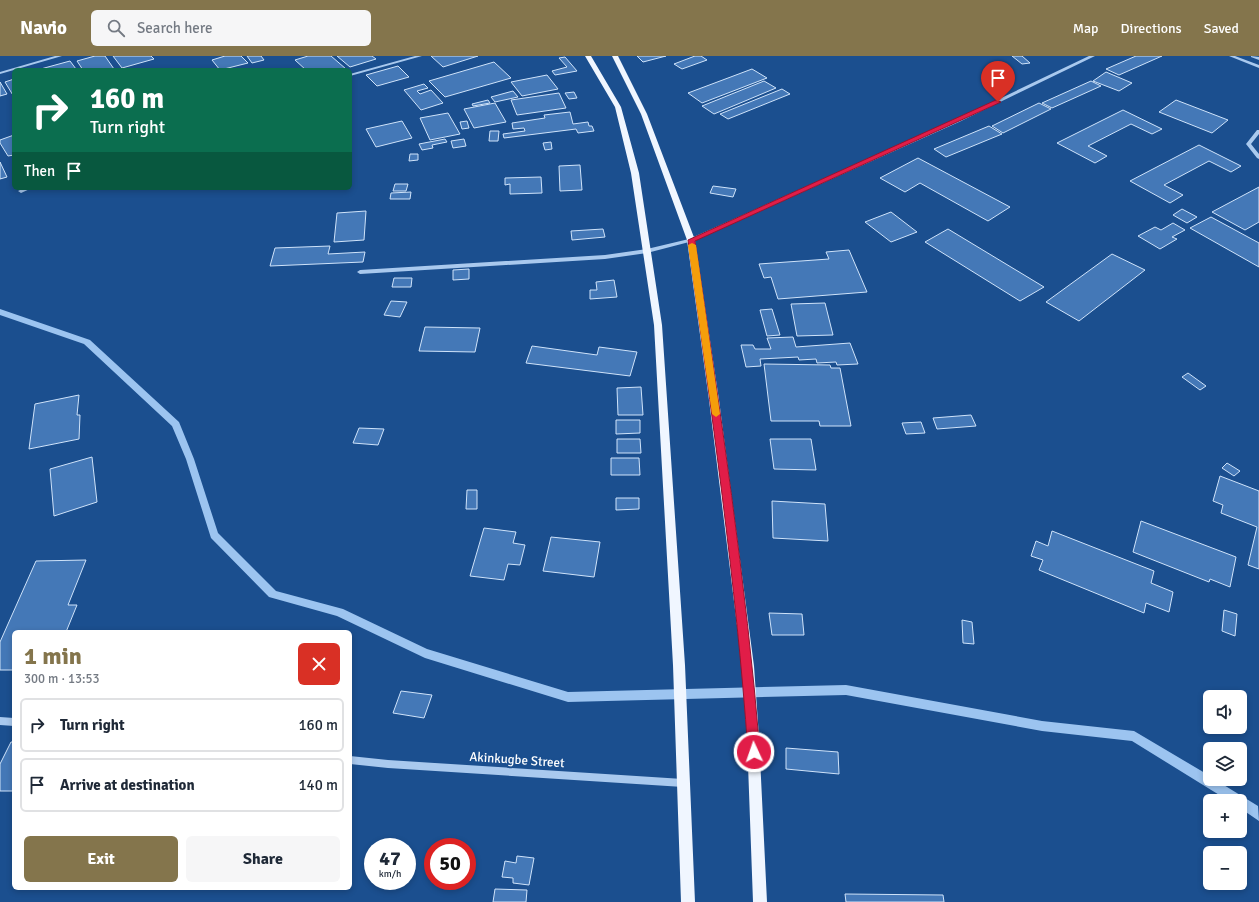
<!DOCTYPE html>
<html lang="en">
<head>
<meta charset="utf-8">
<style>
  body { margin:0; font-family:Signika,sans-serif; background:#f6f6f7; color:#1f2937; height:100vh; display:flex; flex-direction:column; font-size:15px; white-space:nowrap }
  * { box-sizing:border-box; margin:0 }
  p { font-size:13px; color:#747a83 }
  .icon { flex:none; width:22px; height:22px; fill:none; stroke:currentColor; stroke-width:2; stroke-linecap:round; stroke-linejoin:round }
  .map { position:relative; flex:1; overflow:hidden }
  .sheet { position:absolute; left:12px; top:574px; width:340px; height:260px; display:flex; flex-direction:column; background:#fff; border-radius:6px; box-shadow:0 2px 6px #0003 }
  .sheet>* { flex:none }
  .top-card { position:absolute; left:12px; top:12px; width:340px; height:122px; border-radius:6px; box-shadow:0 2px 6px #0003; background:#0b6e4f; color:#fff; overflow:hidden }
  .tools { position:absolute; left:1203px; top:634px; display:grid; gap:8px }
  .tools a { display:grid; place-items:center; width:44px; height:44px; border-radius:6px; background:#fff; box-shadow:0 2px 6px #0003; font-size:20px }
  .speed { position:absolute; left:364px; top:782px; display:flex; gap:8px; font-size:20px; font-weight:700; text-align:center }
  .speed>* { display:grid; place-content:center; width:52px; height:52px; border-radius:50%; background:#fff; box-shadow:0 2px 6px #0003; line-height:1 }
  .speed small { font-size:10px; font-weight:400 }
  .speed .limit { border:6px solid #d22; background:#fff; color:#111 }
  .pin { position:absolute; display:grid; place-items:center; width:34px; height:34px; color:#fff; margin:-41px -17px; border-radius:50% 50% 50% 0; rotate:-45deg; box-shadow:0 0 4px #0007 }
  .pin .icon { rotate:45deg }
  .me { position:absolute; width:44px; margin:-22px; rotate:357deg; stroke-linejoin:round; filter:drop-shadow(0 0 3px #0008) }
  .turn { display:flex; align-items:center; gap:14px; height:84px; padding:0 12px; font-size:18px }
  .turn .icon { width:52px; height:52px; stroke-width:2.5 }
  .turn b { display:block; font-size:28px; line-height:34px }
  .then { display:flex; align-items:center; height:38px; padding:0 12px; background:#0003; gap:8px; font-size:15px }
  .round { display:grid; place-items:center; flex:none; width:42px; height:42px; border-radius:6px; background:#f6f6f7 }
  .overview { display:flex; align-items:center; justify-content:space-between; height:68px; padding:0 12px }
  h1 { font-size:24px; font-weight:700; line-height:30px; color:#84754c }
  .button { display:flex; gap:8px; margin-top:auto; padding:8px 12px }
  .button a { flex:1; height:46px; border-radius:6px; background:#84754c; color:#fff; font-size:16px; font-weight:700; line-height:46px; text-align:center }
  .button a+a { background:#f6f6f7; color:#1f2937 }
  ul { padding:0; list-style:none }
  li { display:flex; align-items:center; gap:12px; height:54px; margin:0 8px 6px; padding:0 4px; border:2px solid #e0e1e3; border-radius:6px }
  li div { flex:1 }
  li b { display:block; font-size:15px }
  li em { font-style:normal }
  header { display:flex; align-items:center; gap:24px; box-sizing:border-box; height:56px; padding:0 20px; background:#84754c; color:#fff }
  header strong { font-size:19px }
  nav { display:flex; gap:22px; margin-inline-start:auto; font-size:14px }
  .search { width:280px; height:36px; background:#f6f6f7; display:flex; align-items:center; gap:10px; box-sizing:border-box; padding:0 14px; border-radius:6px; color:#747a83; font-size:15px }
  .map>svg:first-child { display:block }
</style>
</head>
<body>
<header>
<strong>Navio</strong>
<div class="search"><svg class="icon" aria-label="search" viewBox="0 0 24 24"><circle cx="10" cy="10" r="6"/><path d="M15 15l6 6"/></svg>Search here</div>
<nav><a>Map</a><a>Directions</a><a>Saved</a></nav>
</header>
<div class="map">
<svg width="1259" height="846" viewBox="0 0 1259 846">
  <rect width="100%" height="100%" fill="#1b4f8f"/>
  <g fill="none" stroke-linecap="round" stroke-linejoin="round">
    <path fill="#9cc4f0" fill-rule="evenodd" d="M 0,253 L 90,284 L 179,366 L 194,403 L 218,477 L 276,535 L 343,553 L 427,593 L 568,636 L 846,629 L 1042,665 L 1134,675 L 1210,720 L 1210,723 L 1214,723 L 1258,750 L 1259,765 L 1240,752 L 1240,745 L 1229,745 L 1132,685 L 1042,675 L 846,639 L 568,646 L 425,602 L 337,560 L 269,541 L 211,482 L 186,403 L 172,370 L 84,288 L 0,259 Z"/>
  </g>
  <path fill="#4478b7" stroke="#cfe3fa" d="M 95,0 L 105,0 L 114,13 L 83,14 L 77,5 Z
    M 113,0 L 151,0 L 154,3 L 122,12 Z
    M 225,0 L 241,0 L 248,7 L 220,14 L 212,4 Z
    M 247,0 L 261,0 L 264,4 L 252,7 Z
    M 308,0 L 331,0 L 346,13 L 306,14 L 295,4 Z
    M 337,0 L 372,0 L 376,3 L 350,11 Z
    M 431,0 L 478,0 L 443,11 Z
    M 637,0 L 666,0 L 643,6 Z
    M 695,0 L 701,0 L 707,4 L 682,13 L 674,8 Z
    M 1012,0 L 1022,0 L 1030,7 L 1022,8 Z
    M 1136,0 L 1162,0 L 1119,19 L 1106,13 Z
    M 565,1 L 577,15 L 555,19 L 552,15 L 567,11 L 559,2 Z
    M 70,5 L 76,13 L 37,14 Z
    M 494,6 L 511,22 L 445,41 L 429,25 Z
    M 398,10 L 409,21 L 377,30 L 366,19 Z
    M 752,13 L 767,22 L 702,47 L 688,37 Z
    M 1106,16 L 1132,27 L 1119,35 L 1093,25 Z
    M 547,19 L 558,33 L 522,40 L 511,26 Z
    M 14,23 L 14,41 L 5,26 Z
    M 764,25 L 776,32 L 714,58 L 702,50 Z
    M 1091,25 L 1101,30 L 1052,52 L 1042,47 Z
    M 0,26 L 7,38 L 0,40 Z
    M 424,28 L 428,32 L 417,35 L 420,38 L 431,34 L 443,47 L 421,54 L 404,34 Z
    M 782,33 L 790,38 L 728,63 L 720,58 Z
    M 513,35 L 518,41 L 495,46 L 491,41 Z
    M 574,36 L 577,42 L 569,43 L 565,37 Z
    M 559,37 L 566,52 L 517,59 L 511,44 Z
    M 488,44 L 490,47 L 473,50 L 472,48 Z
    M 1176,44 L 1228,64 L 1212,77 L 1159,56 Z
    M 495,47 L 506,66 L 474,72 L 464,53 Z
    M 1039,47 L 1051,53 L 1003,77 L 992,70 Z
    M 1123,54 L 1162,73 L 1152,78 L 1131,68 L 1088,90 L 1107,100 L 1095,107 L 1057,87 Z
    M 570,56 L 573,68 L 588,66 L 589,70 L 592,70 L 594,75 L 578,77 L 576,73 L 504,82 L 503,78 L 525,75 L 524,72 L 513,73 L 512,67 L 545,62 L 544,59 Z
    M 448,57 L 460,78 L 430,84 L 420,62 Z
    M 402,65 L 412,82 L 376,91 L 366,73 Z
    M 467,65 L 469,72 L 462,73 L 460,66 Z
    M 989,70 L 1002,78 L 946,101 L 934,93 Z
    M 490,75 L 499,75 L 498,85 L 489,85 Z
    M 14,79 L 14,99 L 8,100 L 0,87 L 0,84 Z
    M 445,83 L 447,86 L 432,89 L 433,92 L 422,94 L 419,88 Z
    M 464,83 L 466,90 L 453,92 L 451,85 Z
    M 551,86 L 552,93 L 545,94 L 543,87 Z
    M 1199,89 L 1241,110 L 1231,116 L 1209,105 L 1164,129 L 1183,139 L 1170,147 L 1130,125 Z
    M 410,98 L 418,98 L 418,104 L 409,105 Z
    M 918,102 L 1010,151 L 988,165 L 920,127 L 905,136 L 880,122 Z
    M 0,106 L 7,121 L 0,123 Z
    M 580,109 L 582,134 L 560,135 L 559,110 Z
    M 541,121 L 542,137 L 510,138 L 510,128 L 505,129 L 505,122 Z
    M 395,128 L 408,128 L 406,135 L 393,135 Z
    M 713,130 L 736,133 L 733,141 L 710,137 Z
    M 1259,131 L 1259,166 L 1245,174 L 1212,156 Z
    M 411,136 L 410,143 L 390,143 L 391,137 Z
    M 1182,153 L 1197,161 L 1187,167 L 1173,159 Z
    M 366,155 L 364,184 L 334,186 L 337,157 Z
    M 891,156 L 917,176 L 891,186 L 865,166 Z
    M 1211,161 L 1259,187 L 1259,211 L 1190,172 Z
    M 1173,167 L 1185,174 L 1172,181 L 1177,183 L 1160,193 L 1138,180 L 1155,171 L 1161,174 Z
    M 603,173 L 605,181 L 572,184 L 571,175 Z
    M 948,173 L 1044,231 L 1020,245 L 925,186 Z
    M 330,190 L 328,198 L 365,196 L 363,206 L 270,210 L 275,192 Z
    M 849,194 L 867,236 L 778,243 L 771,221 L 764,222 L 759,208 L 829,203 L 826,196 Z
    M 1112,198 L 1145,214 L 1079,265 L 1046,246 Z
    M 469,213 L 469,223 L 453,224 L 453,214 Z
    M 394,222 L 412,222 L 411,231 L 392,231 Z
    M 614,224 L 617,241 L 590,243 L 590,234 L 597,234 L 596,226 Z
    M 391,245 L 407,246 L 400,261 L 384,259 Z
    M 825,247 L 833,279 L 797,280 L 791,248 Z
    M 772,253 L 780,279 L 767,280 L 760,254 Z
    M 425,271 L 480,272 L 475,296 L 419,295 Z
    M 793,281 L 796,291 L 850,287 L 858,308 L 837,309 L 836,306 L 817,307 L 816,303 L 799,304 L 798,301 L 760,303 L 761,310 L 746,311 L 741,289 L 753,289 L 755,293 L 771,293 L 767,282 Z
    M 532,290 L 597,299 L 599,291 L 637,296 L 630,320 L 526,307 Z
    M 764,308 L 830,309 L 831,312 L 840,312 L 851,370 L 820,370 L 819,365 L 771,365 Z
    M 1188,317 L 1206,330 L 1200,334 L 1182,321 Z
    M 641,331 L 643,359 L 618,359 L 617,332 Z
    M 79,339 L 77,359 L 80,359 L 79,383 L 29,393 L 35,348 Z
    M 971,359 L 976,370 L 937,373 L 933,362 Z
    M 616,364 L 640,364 L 640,377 L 616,378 Z
    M 921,366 L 925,377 L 906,378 L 902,367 Z
    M 359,372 L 384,373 L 378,389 L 353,387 Z
    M 617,383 L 640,383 L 641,397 L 617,397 Z
    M 770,383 L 811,383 L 816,414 L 774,413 Z
    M 92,401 L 97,446 L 54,460 L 50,413 Z
    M 611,402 L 639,402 L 640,419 L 611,419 Z
    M 1227,407 L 1240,415 L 1234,420 L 1222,412 Z
    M 1220,420 L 1259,435 L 1259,513 L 1248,509 L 1257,471 L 1221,457 L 1223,449 L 1213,445 Z
    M 467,434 L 477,434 L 477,453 L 466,453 Z
    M 616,442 L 639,442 L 639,453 L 616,454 Z
    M 772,445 L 825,448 L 828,485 L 773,482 Z
    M 1141,465 L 1236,501 L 1230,531 L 1210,523 L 1209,526 L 1133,496 Z
    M 484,472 L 516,476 L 513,487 L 525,489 L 520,509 L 508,508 L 504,524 L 470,520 Z
    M 1052,475 L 1154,515 L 1151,527 L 1173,536 L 1169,556 L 1146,547 L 1144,557 L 1039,514 L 1043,504 L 1031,500 L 1036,485 L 1048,490 Z
    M 551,481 L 600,486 L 594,521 L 543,515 Z
    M 86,504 L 68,549 L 77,549 L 66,576 L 14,576 L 14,614 L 0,614 L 0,586 L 36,505 Z
    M 1224,554 L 1237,558 L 1235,580 L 1222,575 Z
    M 769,557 L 802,558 L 804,579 L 772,579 Z
    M 962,564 L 972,566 L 974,588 L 963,587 Z
    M 401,635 L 432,639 L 424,662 L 393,657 Z
    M 11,686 L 14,686 L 14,735 L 0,735 L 0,708 Z
    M 786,692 L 838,696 L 839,718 L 786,713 Z
    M 517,800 L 534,802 L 529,829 L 513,827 L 513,822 L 502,821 L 505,805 L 516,807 Z
    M 495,833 L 527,834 L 526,846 L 493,846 Z
    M 845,838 L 943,839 L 944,846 L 846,846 Z"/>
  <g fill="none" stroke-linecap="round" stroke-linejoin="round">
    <path fill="#a9c9ee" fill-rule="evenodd" d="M 55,0 L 62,0 L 0,18 L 0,16 Z
      M 415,0 L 422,0 L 350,20 L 350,18 Z
      M 1089,0 L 1095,0 L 959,66 L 693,185 L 647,197 L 605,203 L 360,218 L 357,216 L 360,214 L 605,199 L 647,193 L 689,183 L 955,64 Z
      M 1229,0 L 1235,0 L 1259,9 L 1259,12 Z
      M 1251,0 L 1259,1 L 1259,4 L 1251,1 Z
      M 1257,74 L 1259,74 L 1259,78 L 1251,88 L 1259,98 L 1259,103 L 1257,102 L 1246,88 Z
      M 24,132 L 32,132 L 21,137 L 18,135 Z
      M 0,661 L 14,662 L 14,670 L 0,669 Z
      M 350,700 L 388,704 L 683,723 L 686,724 L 687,727 L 686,730 L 683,731 L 388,712 L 350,708 Z"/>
    <path fill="#f0f6ff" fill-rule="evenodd" d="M 585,0 L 591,0 L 621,51 L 639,117 L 662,269 L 685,609 L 695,846 L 681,846 L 673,609 L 654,269 L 631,117 L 615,51 Z
      M 612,0 L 618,0 L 647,58 L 695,184 L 719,344 L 754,610 L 759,681 L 767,846 L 753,846 L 747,681 L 742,610 L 709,344 L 687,184 L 641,58 Z"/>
  </g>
  <path fill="#e11d48" stroke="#92132f" d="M 996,44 L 1001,46 L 695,185 C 720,354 746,525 760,696 L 758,699 L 754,701 L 750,699 L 748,696 C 736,524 711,354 688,184 Z"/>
  <path fill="#f59e0b" d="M 692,187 L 696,189 L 720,358 L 716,361 L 712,358 L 688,189 Z"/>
  <g text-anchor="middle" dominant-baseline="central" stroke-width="4" stroke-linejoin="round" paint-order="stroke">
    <g font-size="13" fill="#fff" stroke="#1b4f8f">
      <text transform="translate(517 704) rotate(4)">Akinkugbe Street</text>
    </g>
  </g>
</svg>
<div class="tools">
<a><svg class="icon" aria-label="sound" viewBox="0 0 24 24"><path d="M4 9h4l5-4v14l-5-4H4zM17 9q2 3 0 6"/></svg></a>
<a><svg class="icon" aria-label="layers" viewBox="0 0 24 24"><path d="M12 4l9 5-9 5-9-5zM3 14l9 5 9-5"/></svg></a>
<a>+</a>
<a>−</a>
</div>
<div class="speed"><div>47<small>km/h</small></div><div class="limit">50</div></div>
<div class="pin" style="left:998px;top:46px;background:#d93025"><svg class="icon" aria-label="arrive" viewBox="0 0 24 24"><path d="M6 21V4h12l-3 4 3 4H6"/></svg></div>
<svg class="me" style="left:754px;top:696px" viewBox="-20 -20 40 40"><circle r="17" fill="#e11d48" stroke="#fff" stroke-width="3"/><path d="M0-11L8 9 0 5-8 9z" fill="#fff"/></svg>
<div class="top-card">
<div class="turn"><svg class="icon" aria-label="right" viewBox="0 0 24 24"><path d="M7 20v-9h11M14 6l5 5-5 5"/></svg><div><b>160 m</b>Turn right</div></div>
<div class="then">Then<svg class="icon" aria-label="arrive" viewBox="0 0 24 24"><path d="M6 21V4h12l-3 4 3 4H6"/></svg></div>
</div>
<section class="sheet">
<div class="overview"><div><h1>1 min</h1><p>300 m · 13:53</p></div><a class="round" style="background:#d93025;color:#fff"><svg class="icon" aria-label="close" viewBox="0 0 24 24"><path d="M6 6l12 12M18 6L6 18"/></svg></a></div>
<ul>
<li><svg class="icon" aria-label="right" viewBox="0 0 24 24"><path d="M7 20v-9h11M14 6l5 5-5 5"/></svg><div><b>Turn right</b></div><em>160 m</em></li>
<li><svg class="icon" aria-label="arrive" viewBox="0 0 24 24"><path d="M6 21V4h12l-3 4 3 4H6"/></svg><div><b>Arrive at destination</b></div><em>140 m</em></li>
</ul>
<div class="button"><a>Exit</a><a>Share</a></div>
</section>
</div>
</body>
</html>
